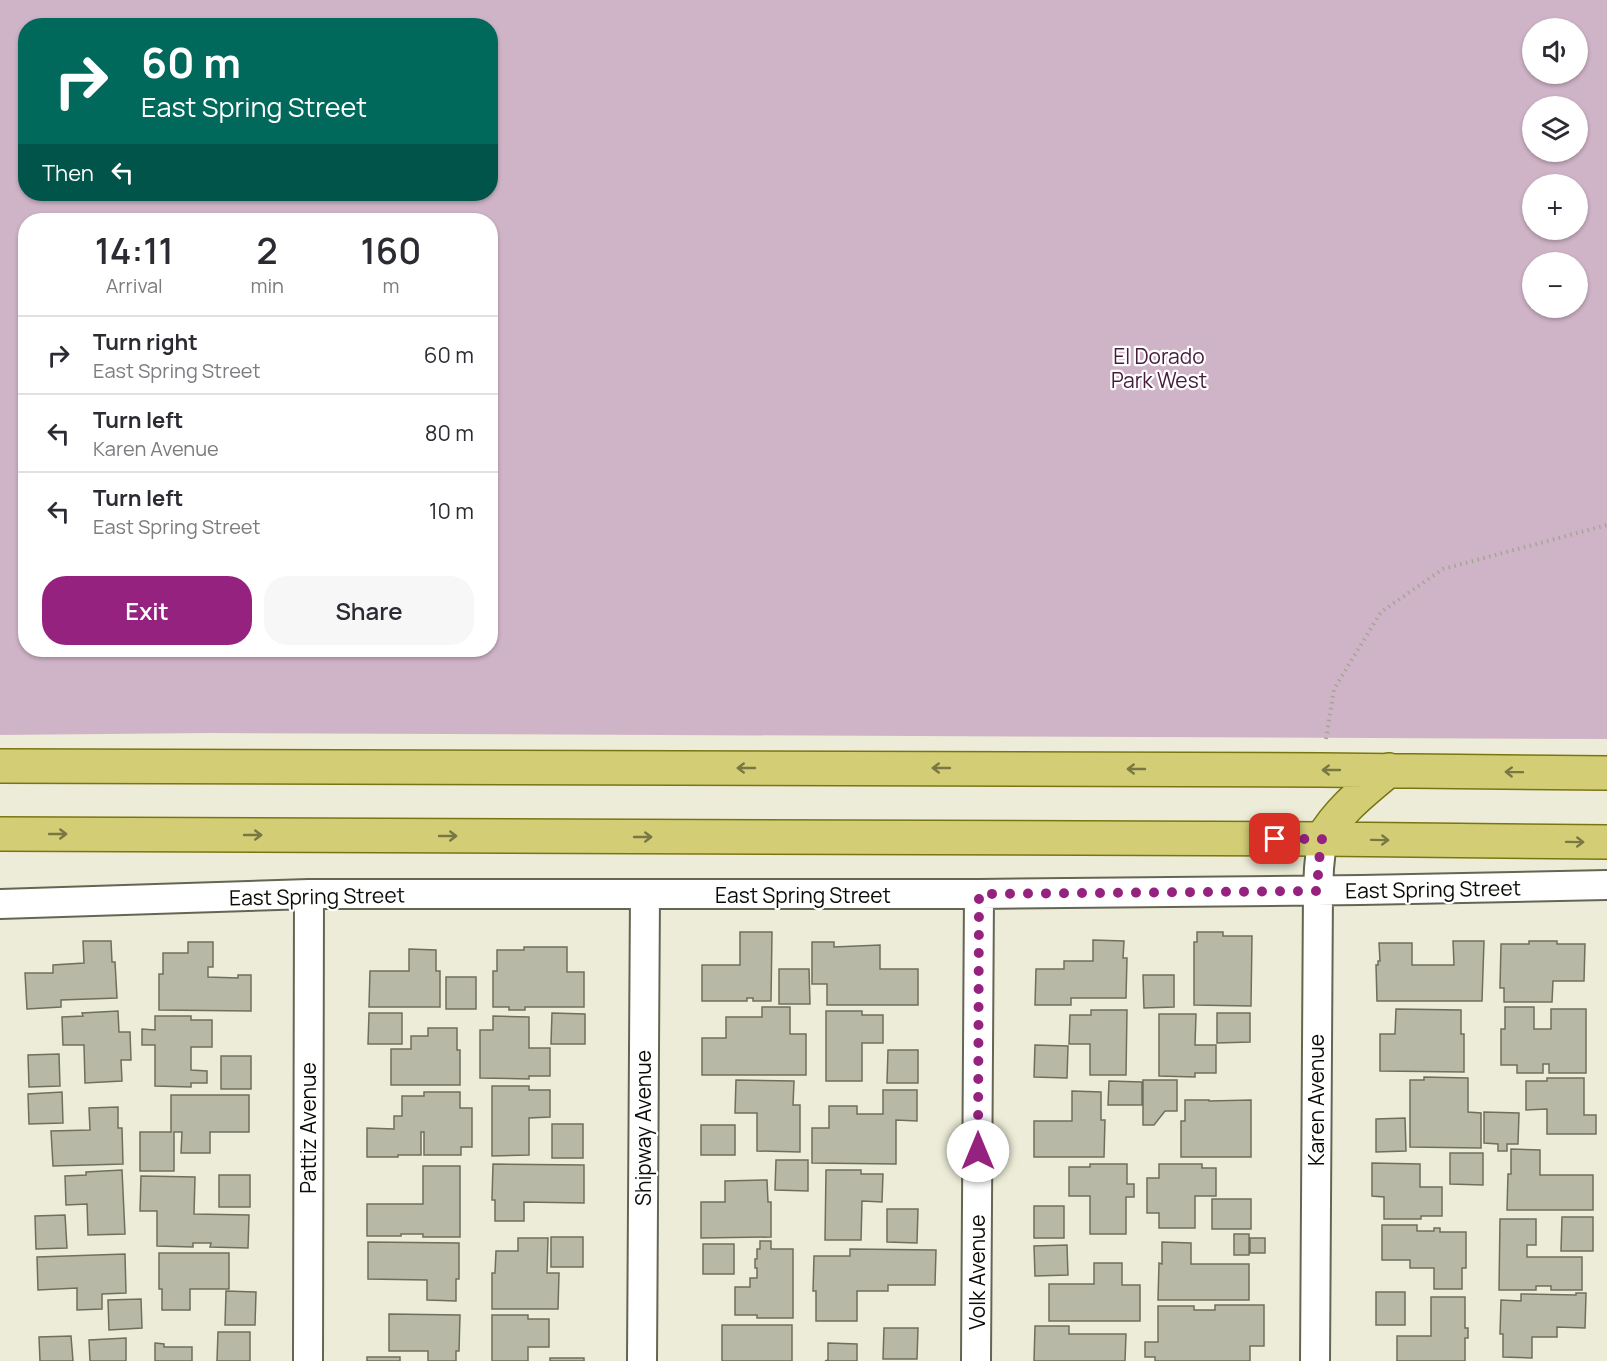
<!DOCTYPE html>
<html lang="en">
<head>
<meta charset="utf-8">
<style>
  body { margin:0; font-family:Manrope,sans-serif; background:#f7f7f7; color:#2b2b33; height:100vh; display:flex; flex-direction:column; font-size:22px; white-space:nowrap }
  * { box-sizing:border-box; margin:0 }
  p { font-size:20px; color:#7c7c81 }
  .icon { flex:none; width:33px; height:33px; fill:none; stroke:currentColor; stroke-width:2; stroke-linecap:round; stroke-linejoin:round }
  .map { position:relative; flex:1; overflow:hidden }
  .panel { position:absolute; left:18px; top:213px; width:480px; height:444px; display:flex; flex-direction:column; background:#fff; border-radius:24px; box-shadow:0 2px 4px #0004 }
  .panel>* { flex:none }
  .hud { position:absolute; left:18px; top:18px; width:480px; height:183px; border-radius:24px; box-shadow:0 2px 4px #0004; background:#00695c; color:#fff; overflow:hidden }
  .buttons { position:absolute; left:1522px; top:18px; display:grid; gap:12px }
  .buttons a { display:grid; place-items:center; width:66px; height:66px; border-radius:50%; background:#fff; box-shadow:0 2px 4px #0004; font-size:30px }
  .pin { position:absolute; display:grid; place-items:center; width:51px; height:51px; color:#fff; margin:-26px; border-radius:12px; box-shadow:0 3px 9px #0006 }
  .me { position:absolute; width:66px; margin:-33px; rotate:0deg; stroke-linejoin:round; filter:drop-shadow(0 0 4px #0008) }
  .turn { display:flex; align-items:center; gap:21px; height:126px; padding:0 24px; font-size:27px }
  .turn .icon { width:78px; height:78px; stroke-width:2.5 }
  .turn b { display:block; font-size:42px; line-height:51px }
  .then { display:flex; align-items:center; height:57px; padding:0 24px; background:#0003; gap:12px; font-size:22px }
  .eta { display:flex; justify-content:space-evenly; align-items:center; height:102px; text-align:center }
  .eta b { font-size:36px; font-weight:600; line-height:42px }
  .cta { display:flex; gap:12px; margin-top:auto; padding:12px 24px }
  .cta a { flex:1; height:69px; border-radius:24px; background:#962280; color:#fff; font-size:24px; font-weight:600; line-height:69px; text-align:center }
  .cta a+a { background:#f7f7f7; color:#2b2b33 }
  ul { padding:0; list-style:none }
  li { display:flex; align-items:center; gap:18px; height:78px; padding:0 24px; border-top:2px solid #e1e1e2 }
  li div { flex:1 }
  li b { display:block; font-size:22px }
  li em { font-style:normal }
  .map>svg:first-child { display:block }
</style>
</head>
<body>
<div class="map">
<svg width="1607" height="1361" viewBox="0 0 1607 1361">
  <rect width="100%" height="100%" fill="#ececd8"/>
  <path fill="#cfb4c7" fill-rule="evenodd" d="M 0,0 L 1607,0 L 1607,739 L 210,733 L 0,735 ZM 26,26 L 490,26 L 490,194 L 26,194 ZM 1533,28 L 1578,28 L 1578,74 L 1533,74 ZM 1533,106 L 1578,106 L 1578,152 L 1533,152 ZM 1578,184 L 1578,230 L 1533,230 L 1533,184 ZM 26,220 L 490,220 L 490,650 L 26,650 ZM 1578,262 L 1578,308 L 1533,308 L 1533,262 Z"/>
  <path fill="#b8b8a6" stroke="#706f5e" stroke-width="1.5" d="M 740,932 L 772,932 L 771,1001 L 753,1001 L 753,998 L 747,998 L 747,1001 L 702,1001 L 702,965 L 740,965 Z
    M 1197,932 L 1223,932 L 1223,936 L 1252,936 L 1251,1006 L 1194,1005 L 1194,942 L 1197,942 Z
    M 1093,940 L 1124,941 L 1123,958 L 1127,958 L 1126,998 L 1071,998 L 1071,1005 L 1035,1005 L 1036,969 L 1064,969 L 1064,961 L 1093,961 Z
    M 83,941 L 111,941 L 112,962 L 115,962 L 117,998 L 61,1000 L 61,1007 L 27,1009 L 25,973 L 53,973 L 53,965 L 84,963 Z
    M 1453,941 L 1484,941 L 1482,1001 L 1377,1001 L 1376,965 L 1378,965 L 1378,961 L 1380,961 L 1379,943 L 1412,943 L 1412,965 L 1454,965 Z
    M 1529,941 L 1557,941 L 1557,944 L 1585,944 L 1584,981 L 1553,981 L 1552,1002 L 1504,1002 L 1504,988 L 1500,988 L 1501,944 L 1529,944 Z
    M 188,942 L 213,942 L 213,967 L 208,967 L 208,977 L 238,978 L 238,975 L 251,975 L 251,1011 L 159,1010 L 159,974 L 163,974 L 163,953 L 188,953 Z
    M 812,942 L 834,942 L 834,947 L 880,945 L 880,969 L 918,969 L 918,1005 L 827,1005 L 827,984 L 812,984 Z
    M 524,947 L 567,947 L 567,972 L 584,972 L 584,1007 L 525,1007 L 525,1010 L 509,1010 L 509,1007 L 493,1007 L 493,971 L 497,971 L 497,950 L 524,950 Z
    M 409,949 L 436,950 L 436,971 L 440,971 L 440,1007 L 369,1007 L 370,971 L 409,971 Z
    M 779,969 L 809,969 L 810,1004 L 779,1004 Z
    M 1143,975 L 1174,975 L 1174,1007 L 1144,1008 Z
    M 446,977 L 476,977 L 476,1009 L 446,1009 Z
    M 762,1007 L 790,1007 L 790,1034 L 806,1034 L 806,1075 L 702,1075 L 702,1038 L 726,1038 L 726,1017 L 762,1017 Z
    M 1505,1007 L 1534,1007 L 1534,1029 L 1551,1029 L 1551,1009 L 1586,1009 L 1586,1073 L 1549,1073 L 1549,1064 L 1543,1064 L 1543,1073 L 1517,1073 L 1517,1065 L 1501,1065 L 1501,1029 L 1505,1029 Z
    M 1396,1009 L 1461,1010 L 1461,1034 L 1464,1034 L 1464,1072 L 1380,1071 L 1380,1034 L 1395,1034 Z
    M 1091,1010 L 1127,1010 L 1126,1075 L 1090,1075 L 1090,1044 L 1069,1044 L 1070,1015 L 1091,1015 Z
    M 118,1011 L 119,1032 L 130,1032 L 131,1060 L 121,1060 L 122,1081 L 85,1083 L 84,1045 L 63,1045 L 62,1017 L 83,1016 L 82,1013 Z
    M 826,1011 L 862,1011 L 862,1015 L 883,1015 L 883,1043 L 862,1043 L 862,1081 L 826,1081 Z
    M 369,1013 L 402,1013 L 402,1044 L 368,1044 Z
    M 552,1013 L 585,1014 L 585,1044 L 551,1044 Z
    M 1217,1013 L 1250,1013 L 1250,1042 L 1217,1043 Z
    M 1159,1014 L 1196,1014 L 1195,1045 L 1216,1045 L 1216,1073 L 1195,1073 L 1195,1077 L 1159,1076 Z
    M 155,1016 L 191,1016 L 191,1020 L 212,1020 L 212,1047 L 191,1047 L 191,1070 L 207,1071 L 207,1083 L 191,1083 L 191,1087 L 155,1086 L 155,1045 L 142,1045 L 142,1029 L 155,1030 Z
    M 493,1016 L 529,1017 L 529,1048 L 550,1048 L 550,1076 L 529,1076 L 529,1079 L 480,1078 L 480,1030 L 493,1030 Z
    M 428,1028 L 457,1028 L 457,1050 L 460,1050 L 460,1085 L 391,1085 L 391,1049 L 411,1049 L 411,1036 L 428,1036 Z
    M 1035,1045 L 1068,1046 L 1067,1078 L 1034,1077 Z
    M 888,1050 L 918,1050 L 918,1083 L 887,1083 Z
    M 59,1054 L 60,1086 L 29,1087 L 28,1055 Z
    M 221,1056 L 251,1056 L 251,1089 L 221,1089 Z
    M 1424,1077 L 1468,1078 L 1468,1112 L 1481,1113 L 1481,1148 L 1410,1147 L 1410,1080 L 1424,1080 Z
    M 1547,1078 L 1584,1078 L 1584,1115 L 1596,1115 L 1596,1134 L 1547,1134 L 1547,1109 L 1526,1110 L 1526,1081 L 1547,1081 Z
    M 736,1080 L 794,1081 L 793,1105 L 800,1105 L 800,1152 L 757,1151 L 757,1113 L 735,1113 Z
    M 1143,1080 L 1177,1080 L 1177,1111 L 1165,1111 L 1154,1125 L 1143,1125 Z
    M 1109,1081 L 1142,1082 L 1142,1105 L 1108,1105 Z
    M 492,1086 L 529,1086 L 529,1090 L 550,1090 L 550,1117 L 529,1118 L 529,1155 L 492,1156 Z
    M 883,1090 L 917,1090 L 917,1121 L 896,1120 L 896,1164 L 812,1163 L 812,1128 L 829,1128 L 829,1106 L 857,1106 L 857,1114 L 883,1114 Z
    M 1072,1091 L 1101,1092 L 1101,1120 L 1105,1120 L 1104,1157 L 1034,1157 L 1034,1121 L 1072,1121 Z
    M 62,1092 L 63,1123 L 29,1124 L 28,1094 Z
    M 424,1092 L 460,1092 L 460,1108 L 472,1108 L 472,1147 L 461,1147 L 461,1155 L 424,1155 L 424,1132 L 421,1132 L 421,1155 L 398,1155 L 398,1157 L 367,1157 L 367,1128 L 394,1129 L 394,1116 L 402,1116 L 402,1096 L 424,1096 Z
    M 171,1095 L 249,1095 L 249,1132 L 210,1132 L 210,1153 L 181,1153 L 182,1132 L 174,1132 L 174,1171 L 140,1171 L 140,1132 L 171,1132 Z
    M 1185,1100 L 1209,1100 L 1209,1101 L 1251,1100 L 1251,1157 L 1181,1157 L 1181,1121 L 1185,1121 Z
    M 118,1107 L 118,1128 L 122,1128 L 123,1164 L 53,1166 L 51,1131 L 90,1130 L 89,1108 Z
    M 1484,1112 L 1519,1113 L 1518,1144 L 1507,1144 L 1507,1151 L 1498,1151 L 1498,1144 L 1484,1143 Z
    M 1405,1118 L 1406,1151 L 1376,1152 L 1376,1119 Z
    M 552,1124 L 583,1124 L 583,1158 L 552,1158 Z
    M 701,1125 L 735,1125 L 735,1155 L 701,1155 Z
    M 1511,1149 L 1540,1150 L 1540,1175 L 1593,1175 L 1593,1210 L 1507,1210 L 1508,1174 L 1511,1174 Z
    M 1450,1153 L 1483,1153 L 1483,1185 L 1450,1184 Z
    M 776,1160 L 808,1160 L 808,1191 L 775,1190 Z
    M 1372,1163 L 1420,1164 L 1420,1187 L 1442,1187 L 1442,1216 L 1421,1216 L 1421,1219 L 1384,1219 L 1384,1197 L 1372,1196 Z
    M 493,1164 L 584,1165 L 584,1203 L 524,1202 L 524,1221 L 495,1221 L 495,1200 L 492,1200 Z
    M 1090,1164 L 1127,1164 L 1127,1184 L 1134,1184 L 1134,1197 L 1126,1197 L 1126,1234 L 1090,1234 L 1090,1196 L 1069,1196 L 1069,1167 L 1090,1167 Z
    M 1159,1164 L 1202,1164 L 1202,1168 L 1216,1168 L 1216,1196 L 1195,1196 L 1195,1228 L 1159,1228 L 1159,1213 L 1147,1213 L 1147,1178 L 1159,1178 Z
    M 423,1166 L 460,1166 L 460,1237 L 423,1237 L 423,1234 L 401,1234 L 401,1236 L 367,1236 L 367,1204 L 423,1204 Z
    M 122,1170 L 125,1234 L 88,1235 L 87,1204 L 66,1205 L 65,1176 L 86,1175 L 86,1172 Z
    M 826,1170 L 861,1170 L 861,1174 L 883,1174 L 882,1202 L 862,1201 L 861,1240 L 825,1240 Z
    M 219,1175 L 250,1175 L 250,1207 L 219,1207 Z
    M 141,1176 L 195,1177 L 194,1214 L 249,1215 L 248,1248 L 210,1247 L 211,1243 L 193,1243 L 193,1247 L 157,1246 L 157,1211 L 140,1211 Z
    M 767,1180 L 768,1202 L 771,1202 L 771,1237 L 701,1238 L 701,1202 L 725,1202 L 725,1181 Z
    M 1212,1199 L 1251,1199 L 1251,1229 L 1212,1229 Z
    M 1034,1206 L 1064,1206 L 1064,1238 L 1034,1238 Z
    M 887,1209 L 918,1209 L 917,1243 L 887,1242 Z
    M 65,1215 L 67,1248 L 36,1249 L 35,1216 Z
    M 1562,1217 L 1593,1217 L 1593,1251 L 1561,1251 Z
    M 1500,1219 L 1536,1219 L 1536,1245 L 1527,1245 L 1527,1257 L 1582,1257 L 1582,1290 L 1551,1290 L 1551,1286 L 1536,1286 L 1536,1290 L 1499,1290 Z
    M 1382,1225 L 1417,1225 L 1417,1231 L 1434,1231 L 1434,1228 L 1440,1228 L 1440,1232 L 1466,1232 L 1466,1268 L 1462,1268 L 1462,1289 L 1434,1289 L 1434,1268 L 1410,1268 L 1410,1260 L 1382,1260 Z
    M 1234,1234 L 1249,1234 L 1249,1255 L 1234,1255 Z
    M 551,1237 L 583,1237 L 583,1267 L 551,1267 Z
    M 518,1238 L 548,1238 L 547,1273 L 559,1273 L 558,1309 L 492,1309 L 492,1273 L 495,1273 L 496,1251 L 518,1251 Z
    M 1250,1238 L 1265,1238 L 1265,1253 L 1250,1253 Z
    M 760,1241 L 771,1241 L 771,1249 L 793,1249 L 793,1318 L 757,1318 L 757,1315 L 735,1315 L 735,1287 L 750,1287 L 750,1278 L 757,1278 L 757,1268 L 755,1268 L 755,1259 L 757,1259 L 757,1249 L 760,1249 Z
    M 368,1242 L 459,1243 L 459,1279 L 456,1279 L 456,1301 L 427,1300 L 427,1280 L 368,1279 Z
    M 1162,1242 L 1191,1243 L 1191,1264 L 1249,1264 L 1249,1300 L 1158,1300 L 1159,1263 L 1162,1264 Z
    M 703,1244 L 734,1244 L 734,1274 L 703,1274 Z
    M 1067,1245 L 1068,1275 L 1035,1276 L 1034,1246 Z
    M 850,1249 L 936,1250 L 935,1285 L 888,1285 L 888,1291 L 857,1291 L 857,1321 L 816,1321 L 816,1291 L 813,1291 L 814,1256 L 850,1256 Z
    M 159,1253 L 229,1253 L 229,1289 L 190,1289 L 190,1310 L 162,1310 L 162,1289 L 159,1289 Z
    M 125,1254 L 126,1293 L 102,1294 L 102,1309 L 77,1310 L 77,1288 L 38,1290 L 37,1257 Z
    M 1094,1263 L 1122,1263 L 1122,1285 L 1140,1285 L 1140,1321 L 1049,1321 L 1049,1284 L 1094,1284 Z
    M 226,1291 L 256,1292 L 255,1325 L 225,1325 Z
    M 1376,1292 L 1405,1292 L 1405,1325 L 1376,1325 Z
    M 1576,1293 L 1586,1293 L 1585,1328 L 1557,1327 L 1557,1337 L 1532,1337 L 1532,1358 L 1503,1357 L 1503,1334 L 1500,1334 L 1501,1300 L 1521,1301 L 1521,1294 L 1576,1295 Z
    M 1431,1297 L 1465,1297 L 1465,1328 L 1468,1328 L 1468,1338 L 1465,1338 L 1465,1361 L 1397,1361 L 1397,1336 L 1431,1336 Z
    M 141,1299 L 142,1328 L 109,1330 L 108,1300 Z
    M 1215,1305 L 1264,1305 L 1264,1346 L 1250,1346 L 1250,1361 L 1155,1361 L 1155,1357 L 1145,1357 L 1145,1342 L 1158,1342 L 1158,1306 L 1194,1306 L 1194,1310 L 1215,1310 Z
    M 389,1314 L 460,1315 L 459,1351 L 456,1351 L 456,1361 L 428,1361 L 428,1351 L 389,1351 Z
    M 492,1315 L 528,1315 L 528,1319 L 549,1319 L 549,1347 L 528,1347 L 528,1361 L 492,1361 Z
    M 722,1325 L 792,1325 L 792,1361 L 722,1361 Z
    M 1035,1326 L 1069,1326 L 1069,1334 L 1126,1334 L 1125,1361 L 1034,1361 Z
    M 884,1328 L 918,1328 L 917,1359 L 883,1359 Z
    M 218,1332 L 250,1332 L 250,1361 L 217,1361 Z
    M 71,1336 L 73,1361 L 40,1361 L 39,1337 Z
    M 126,1338 L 126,1361 L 90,1361 L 89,1340 Z
    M 155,1343 L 164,1344 L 164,1347 L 192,1347 L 192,1361 L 155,1361 Z
    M 828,1343 L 857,1344 L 857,1361 L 825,1361 L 828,1360 Z
    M 367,1357 L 400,1357 L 400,1361 L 367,1361 Z
    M 550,1358 L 584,1358 L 584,1361 L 550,1361 Z"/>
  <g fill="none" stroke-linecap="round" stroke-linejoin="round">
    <defs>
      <path id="minor" d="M 0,904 L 309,894 L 979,894 L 1361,890 L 1607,885
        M 308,1361 L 309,894
        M 642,1361 L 645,895
        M 976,1361 L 979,894
        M 1315,1361 L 1318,891 L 1319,868 L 1322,839"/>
      <path id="major" d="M 0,766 L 1321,770 L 1607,773
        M 0,834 L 1322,839 L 1607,842
        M 1322,839 C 1340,809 1363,792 1389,770"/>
    </defs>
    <use href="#minor" stroke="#656554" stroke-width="32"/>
    <use href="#major" stroke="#7a7513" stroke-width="36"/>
    <path stroke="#a5a596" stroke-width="4" stroke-dasharray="1.5 4.5" stroke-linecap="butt" d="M 1326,739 L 1334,689 L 1381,612 L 1443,569 L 1607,525"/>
    <use href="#minor" stroke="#fff" stroke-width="28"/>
    <use href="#major" stroke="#d3ce76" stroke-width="33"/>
  </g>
  <defs><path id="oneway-shaft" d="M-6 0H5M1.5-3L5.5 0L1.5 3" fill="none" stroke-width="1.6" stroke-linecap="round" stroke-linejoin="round" transform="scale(1.5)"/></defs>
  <g stroke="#797744">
    <use href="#oneway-shaft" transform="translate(746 768) rotate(-180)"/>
    <use href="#oneway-shaft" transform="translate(941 768) rotate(-180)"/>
    <use href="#oneway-shaft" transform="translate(1136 769) rotate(-180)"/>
    <use href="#oneway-shaft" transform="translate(1331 770) rotate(-180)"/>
    <use href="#oneway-shaft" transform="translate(1514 772) rotate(-179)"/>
    <use href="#oneway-shaft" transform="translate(58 834)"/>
    <use href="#oneway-shaft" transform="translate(253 835)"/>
    <use href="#oneway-shaft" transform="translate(448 836)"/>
    <use href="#oneway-shaft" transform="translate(643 837)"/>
    <use href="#oneway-shaft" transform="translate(1380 840) rotate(1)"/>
    <use href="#oneway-shaft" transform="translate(1575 842) rotate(1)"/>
  </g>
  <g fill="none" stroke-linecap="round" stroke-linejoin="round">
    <path stroke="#962280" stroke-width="10" stroke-dasharray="0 18" d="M 978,1151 L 979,894 L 1318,891 L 1318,868 L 1322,839 L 1275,839"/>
  </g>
  <g text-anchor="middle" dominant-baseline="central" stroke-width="4.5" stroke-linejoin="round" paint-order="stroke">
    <g font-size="21" fill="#461c3d" stroke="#fff">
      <text x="1159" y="356">El Dorado<tspan x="1159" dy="24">Park West</tspan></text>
    </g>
    <g font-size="21" fill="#0c0c06" stroke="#fff">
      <text transform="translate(1433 889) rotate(-1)">East Spring Street</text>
      <text x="803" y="895">East Spring Street</text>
      <text transform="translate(317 896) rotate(-1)">East Spring Street</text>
      <text transform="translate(1316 1100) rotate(-90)">Karen Avenue</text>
      <text transform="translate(308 1128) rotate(-90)">Pattiz Avenue</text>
      <text transform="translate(643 1128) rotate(-90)">Shipway Avenue</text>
      <text transform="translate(977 1272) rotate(-90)">Volk Avenue</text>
    </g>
  </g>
</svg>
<div class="buttons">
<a><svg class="icon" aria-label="sound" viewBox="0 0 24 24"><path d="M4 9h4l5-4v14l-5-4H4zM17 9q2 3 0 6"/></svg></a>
<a><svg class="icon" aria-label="layers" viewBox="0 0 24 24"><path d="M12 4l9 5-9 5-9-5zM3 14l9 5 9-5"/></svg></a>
<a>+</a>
<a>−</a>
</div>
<div class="pin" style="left:1275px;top:839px;background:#d93025"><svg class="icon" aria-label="arrive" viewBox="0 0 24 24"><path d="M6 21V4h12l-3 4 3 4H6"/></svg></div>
<svg class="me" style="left:978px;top:1151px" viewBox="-20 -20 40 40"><circle r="19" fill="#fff"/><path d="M0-13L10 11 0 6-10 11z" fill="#962280"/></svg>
<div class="hud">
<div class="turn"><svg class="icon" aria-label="right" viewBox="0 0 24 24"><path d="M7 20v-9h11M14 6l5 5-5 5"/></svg><div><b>60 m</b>East Spring Street</div></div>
<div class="then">Then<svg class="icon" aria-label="left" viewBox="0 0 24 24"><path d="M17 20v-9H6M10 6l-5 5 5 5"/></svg></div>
</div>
<section class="panel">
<div class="eta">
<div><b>14:11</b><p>Arrival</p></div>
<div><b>2</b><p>min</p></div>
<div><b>160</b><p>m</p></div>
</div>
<ul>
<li><svg class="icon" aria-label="right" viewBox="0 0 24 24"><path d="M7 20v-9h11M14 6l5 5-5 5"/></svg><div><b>Turn right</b><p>East Spring Street</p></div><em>60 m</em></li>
<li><svg class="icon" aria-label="left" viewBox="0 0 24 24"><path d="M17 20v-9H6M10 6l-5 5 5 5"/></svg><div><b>Turn left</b><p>Karen Avenue</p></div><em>80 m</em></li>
<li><svg class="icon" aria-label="left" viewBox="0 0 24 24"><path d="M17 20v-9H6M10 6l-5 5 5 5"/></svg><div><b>Turn left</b><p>East Spring Street</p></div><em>10 m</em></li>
</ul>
<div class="cta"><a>Exit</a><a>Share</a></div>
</section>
</div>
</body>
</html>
